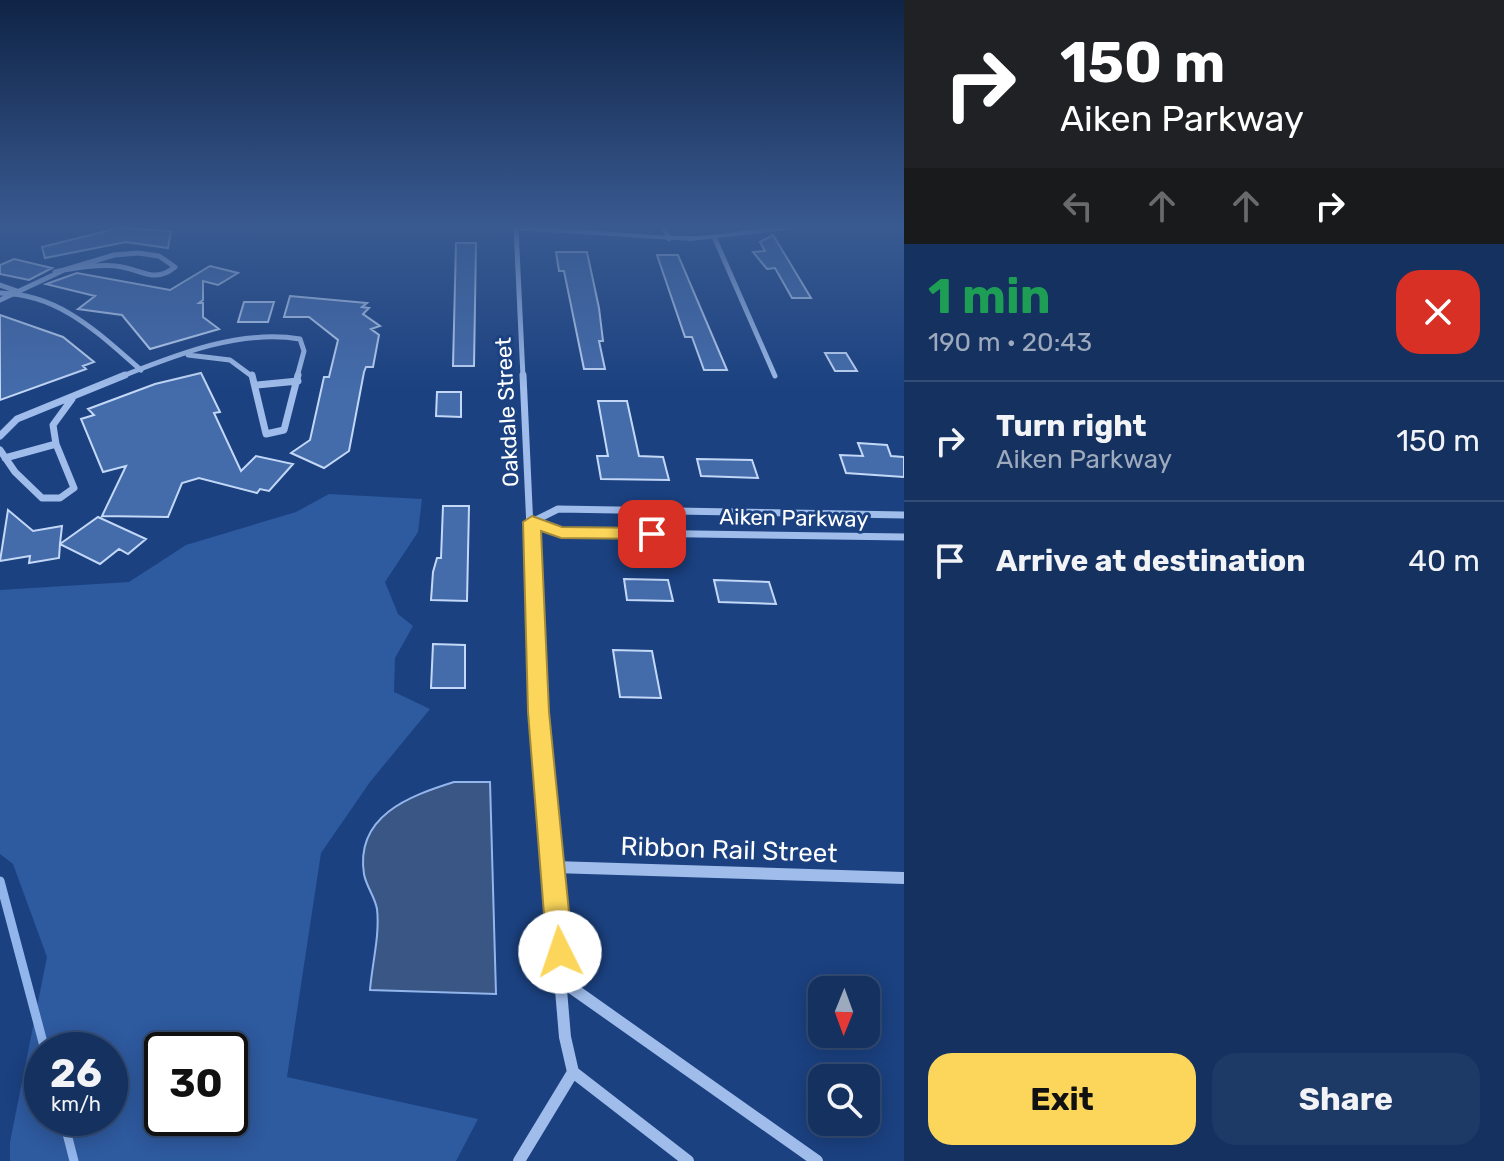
<!DOCTYPE html>
<html lang="en">
<head>
<meta charset="utf-8">
<style>
  body { margin:0; font-family:Rubik,sans-serif; background:#1d3966; color:#f1f3f6; height:100vh; display:flex; flex-direction:column; font-size:30px; white-space:nowrap }
  * { box-sizing:border-box; margin:0 }
  p { font-size:26px; color:#9da9bd }
  .icon { flex:none; width:44px; height:44px; fill:none; stroke:currentColor; stroke-width:2; stroke-linecap:round; stroke-linejoin:round }
  .map { position:relative; flex:1; overflow:hidden }
  .details { display:flex; flex-direction:column; background:#143160; width:600px }
  .details>* { flex:none }
  .top-card { background:#202124; color:#fff; overflow:hidden }
  .needle { width:52px; rotate:181deg }
  .fabs { position:absolute; left:808px; top:976px; display:grid; gap:16px }
  .fabs a { display:grid; place-items:center; width:72px; height:72px; border-radius:16px; background:#143160; box-shadow:0 4px 20px #0003,0 0 0 2px #334c75; font-size:40px }
  .speed { position:absolute; left:24px; top:1032px; display:flex; gap:16px; font-size:40px; font-weight:700; text-align:center }
  .speed>* { display:grid; place-content:center; width:104px; height:104px; border-radius:50%; background:#143160; box-shadow:0 4px 20px #0003,0 0 0 2px #334c75; line-height:1 }
  .speed small { font-size:20px; font-weight:400 }
  .speed .limit { border:4px solid #111; border-radius:12px; background:#fff; color:#111 }
  .pin { position:absolute; display:grid; place-items:center; width:68px; height:68px; color:#fff; margin:-34px; border-radius:16px; box-shadow:0 4px 12px #0006 }
  .me { position:absolute; width:88px; margin:-44px; rotate:356deg; stroke-linejoin:round; filter:drop-shadow(0 0 6px #0008) }
  .turn { display:flex; align-items:center; gap:28px; height:168px; padding:0 24px; font-size:36px }
  .turn .icon { width:104px; height:104px; stroke-width:2.5 }
  .turn b { display:block; font-size:56px; line-height:68px }
  .lanes { display:flex; align-items:center; height:76px; padding:0 24px; background:#0003; justify-content:center; gap:40px; direction:ltr }
  .lanes .off { opacity:.35 }
  .round { display:grid; place-items:center; flex:none; width:84px; height:84px; border-radius:24px; background:#1d3966 }
  .overview { display:flex; align-items:center; justify-content:space-between; height:136px; padding:0 24px }
  h1 { font-size:48px; font-weight:700; line-height:60px; color:#1e9e55 }
  .primary-button { display:flex; gap:16px; margin-top:auto; padding:16px 24px }
  .primary-button a { flex:1; height:92px; border-radius:24px; background:#fbd65b; color:#111; font-size:32px; font-weight:700; line-height:92px; text-align:center }
  .primary-button a+a { background:#1d3966; color:#f1f3f6 }
  ul { padding:0; list-style:none }
  li { display:flex; align-items:center; gap:24px; height:120px; padding:0 24px; border-top:2px solid #334c75 }
  li div { flex:1 }
  li b { display:block; font-size:30px }
  li em { font-style:normal }
  main { display:flex; flex:1; min-height:0 }
  .map>svg:first-child { display:block }
</style>
</head>
<body>
<main>
<div class="map">
<svg width="904" height="1161" viewBox="0 0 904 1161">
  <rect width="100%" height="100%" fill="#1b4180"/>
  <path fill="#2e5a9f" fill-rule="evenodd" d="M 329,494 L 422,499 L 418,532 L 385,582 L 398,614 L 413,626 L 395,658 L 394,692 L 430,709 L 370,782 L 321,853 L 287,1077 L 478,1119 L 456,1161 L 10,1161 L 10,1142 L 47,957 L 13,864 L 0,854 L 0,590 L 129,582 L 186,545 L 296,512 ZM 110,1050 L 110,1118 L 42,1118 L 42,1050 ZM 162,1050 L 230,1050 L 230,1118 L 162,1118 Z"/>
  <path fill="#3a5684" stroke="#92b6ec" stroke-width="2" d="M 454,782 L 490,782 L 496,994 L 370,990 C 372,964 380,935 377,909 C 375,897 366,886 364,874 C 355,816 409,796 454,782 Z"/>
  <g fill="none" stroke-linecap="round" stroke-linejoin="round">
    <path stroke="#92b6ec" stroke-width="9" d="M 0,881 L 45,1050
      M 63,1118 L 74,1161"/>
  </g>
  <path fill="#446baa" stroke="#c3d8f7" stroke-width="2" d="M 119,228 L 171,231 L 168,248 L 126,242 L 45,258 L 42,247 Z
    M 773,235 L 793,268 L 811,298 L 792,298 L 775,268 L 767,269 L 753,252 L 765,251 L 760,242 Z
    M 456,243 L 476,243 L 474,366 L 453,366 Z
    M 556,252 L 587,252 L 599,308 L 603,341 L 599,341 L 605,369 L 584,369 L 564,271 L 559,271 Z
    M 657,255 L 678,255 L 727,370 L 704,370 L 692,337 L 685,337 Z
    M 14,259 L 52,268 L 29,280 L 0,274 L 0,265 Z
    M 210,266 L 238,273 L 218,285 L 203,281 L 203,300 L 199,303 L 203,303 L 203,317 L 219,329 L 150,349 L 122,315 L 78,309 L 95,296 L 46,284 L 77,273 L 170,290 Z
    M 290,296 L 367,303 L 362,307 L 369,308 L 363,314 L 380,326 L 371,329 L 379,335 L 373,367 L 366,367 L 364,372 L 349,451 L 324,468 L 291,453 L 310,440 L 324,377 L 329,377 L 338,340 L 309,317 L 284,317 Z
    M 244,302 L 274,302 L 268,322 L 238,322 Z
    M 0,315 L 63,337 L 94,362 L 83,366 L 86,369 L 0,400 Z
    M 825,353 L 846,353 L 857,371 L 835,371 Z
    M 201,373 L 220,412 L 214,413 L 241,471 L 256,456 L 293,464 L 269,491 L 260,489 L 257,493 L 199,478 L 182,483 L 168,517 L 102,516 L 126,466 L 103,472 L 81,419 L 94,415 L 88,409 L 155,384 Z
    M 437,392 L 461,392 L 461,417 L 436,416 Z
    M 598,401 L 627,401 L 639,456 L 663,457 L 669,480 L 601,479 L 597,456 L 608,456 Z
    M 858,443 L 887,445 L 891,456 L 904,457 L 904,477 L 846,473 L 840,455 L 863,456 Z
    M 697,459 L 752,460 L 758,478 L 701,476 Z
    M 443,506 L 469,506 L 467,601 L 431,600 L 433,572 L 437,558 L 441,558 Z
    M 8,510 L 33,531 L 62,526 L 60,544 L 98,517 L 146,539 L 128,554 L 119,549 L 100,564 L 60,544 L 59,558 L 29,563 L 30,556 L 0,561 Z
    M 624,579 L 668,580 L 673,601 L 627,600 Z
    M 714,580 L 769,582 L 776,604 L 719,602 Z
    M 433,644 L 465,645 L 465,688 L 431,688 Z
    M 613,650 L 652,651 L 661,698 L 620,697 Z"/>
  <g fill="none" stroke-linecap="round" stroke-linejoin="round">
    <path stroke="#9fbcea" stroke-width="5" d="M 516,228 L 523,377
      M 664,228 L 669,239
      M 715,239 L 775,376
      M 138,253 L 159,256 L 175,267 C 155,283 144,271 122,267 C 105,263 81,267 64,270 L 114,255 Z
      M 55,272 L 64,270
      M 0,285 L 17,291
      M 0,293 C 60,294 98,333 141,370
      M 0,300 L 64,270
      M 188,355 L 230,360 L 253,377
      M 120,377 C 176,355 239,329 300,339 L 304,351 L 297,377"/>
    <path stroke="#9fbcea" stroke-width="7" d="M 252,375 L 266,434 L 284,430 L 298,375
      M 523,375 L 532,572
      M 257,385 L 298,381
      M 0,436 L 17,419 L 125,375
      M 0,450 L 15,472 L 42,498 L 60,498 L 74,488 L 56,444 L 53,425 L 72,399
      M 5,458 L 56,444
      M 532,522 L 558,509 L 904,515
      M 532,522 L 561,532 L 904,537"/>
    <path stroke="#9fbcea" stroke-width="9" d="M 532,570 L 548,827"/>
    <path stroke="#9fbcea" stroke-width="12" d="M 547,825 L 565,1037 L 573,1072
      M 554,867 L 904,878
      M 562,981 L 817,1161
      M 573,1072 L 688,1161
      M 519,1161 L 573,1072"/>
    <path fill="#9fbcea" fill-rule="evenodd" d="M 509,228 C 568,224 629,236 688,236 C 723,237 758,225 793,228 L 789,230 L 691,241 L 513,230 Z"/>
  </g>
  <linearGradient id="sky" x2="0" y2="1"><stop stop-color="#0f2446"/><stop offset="0.58" stop-color="#395a91"/><stop offset="1" stop-color="#395a91" stop-opacity="0"/></linearGradient>
  <rect width="904" height="390" fill="url(#sky)"/>
  <path fill="#fbd65b" stroke="#a38b3b" stroke-width="2" d="M 532,516 L 562,527 L 652,528 L 661,534 L 652,539 L 561,538 L 541,531 L 549,712 L 573,952 L 570,962 L 560,965 L 551,962 L 547,952 L 528,712 L 523,522 Z"/>
  <g text-anchor="middle" dominant-baseline="central" stroke-width="6" stroke-linejoin="round" paint-order="stroke">
    <g font-size="22" fill="#fff" stroke="#1b4180">
      <text transform="translate(507 412) rotate(-93)">Oakdale Street</text>
      <text transform="translate(794 518) rotate(1)">Aiken Parkway</text>
    </g>
    <g font-size="26" fill="#fff" stroke="#1b4180">
      <text transform="translate(729 850) rotate(2)">Ribbon Rail Street</text>
    </g>
  </g>
</svg>
<div class="fabs">
<a><svg class="needle" viewBox="-14 -14 28 28"><path d="M0-13l5 13h-10z" fill="#e53935"/><path d="M0 13l5-13h-10z" fill="#9da9bd"/></svg></a>
<a><svg class="icon" aria-label="search" viewBox="0 0 24 24"><circle cx="10" cy="10" r="6"/><path d="M15 15l6 6"/></svg></a>
</div>
<div class="speed"><div>26<small>km/h</small></div><div class="limit">30</div></div>
<div class="pin" style="left:652px;top:534px;background:#d93025"><svg class="icon" aria-label="arrive" viewBox="0 0 24 24"><path d="M6 21V4h12l-3 4 3 4H6"/></svg></div>
<svg class="me" style="left:560px;top:952px" viewBox="-20 -20 40 40"><circle r="19" fill="#fff"/><path d="M0-13L10 11 0 6-10 11z" fill="#fbd65b"/></svg>
</div>
<section class="details">
<div class="top-card">
<div class="turn"><svg class="icon" aria-label="right" viewBox="0 0 24 24"><path d="M7 20v-9h11M14 6l5 5-5 5"/></svg><div><b>150 m</b>Aiken Parkway</div></div>
<div class="lanes"><svg class="icon off" aria-label="left" viewBox="0 0 24 24"><path d="M17 20v-9H6M10 6l-5 5 5 5"/></svg><svg class="icon off" aria-label="ahead" viewBox="0 0 24 24"><path d="M12 20V5M6 11l6-6 6 6"/></svg><svg class="icon off" aria-label="ahead" viewBox="0 0 24 24"><path d="M12 20V5M6 11l6-6 6 6"/></svg><svg class="icon" aria-label="right" viewBox="0 0 24 24"><path d="M7 20v-9h11M14 6l5 5-5 5"/></svg></div>
</div>
<div class="overview"><div><h1>1 min</h1><p>190 m · 20:43</p></div><a class="round" style="background:#d93025;color:#fff"><svg class="icon" aria-label="close" viewBox="0 0 24 24"><path d="M6 6l12 12M18 6L6 18"/></svg></a></div>
<ul>
<li><svg class="icon" aria-label="right" viewBox="0 0 24 24"><path d="M7 20v-9h11M14 6l5 5-5 5"/></svg><div><b>Turn right</b><p>Aiken Parkway</p></div><em>150 m</em></li>
<li><svg class="icon" aria-label="arrive" viewBox="0 0 24 24"><path d="M6 21V4h12l-3 4 3 4H6"/></svg><div><b>Arrive at destination</b></div><em>40 m</em></li>
</ul>
<div class="primary-button"><a>Exit</a><a>Share</a></div>
</section>
</main>
</body>
</html>
